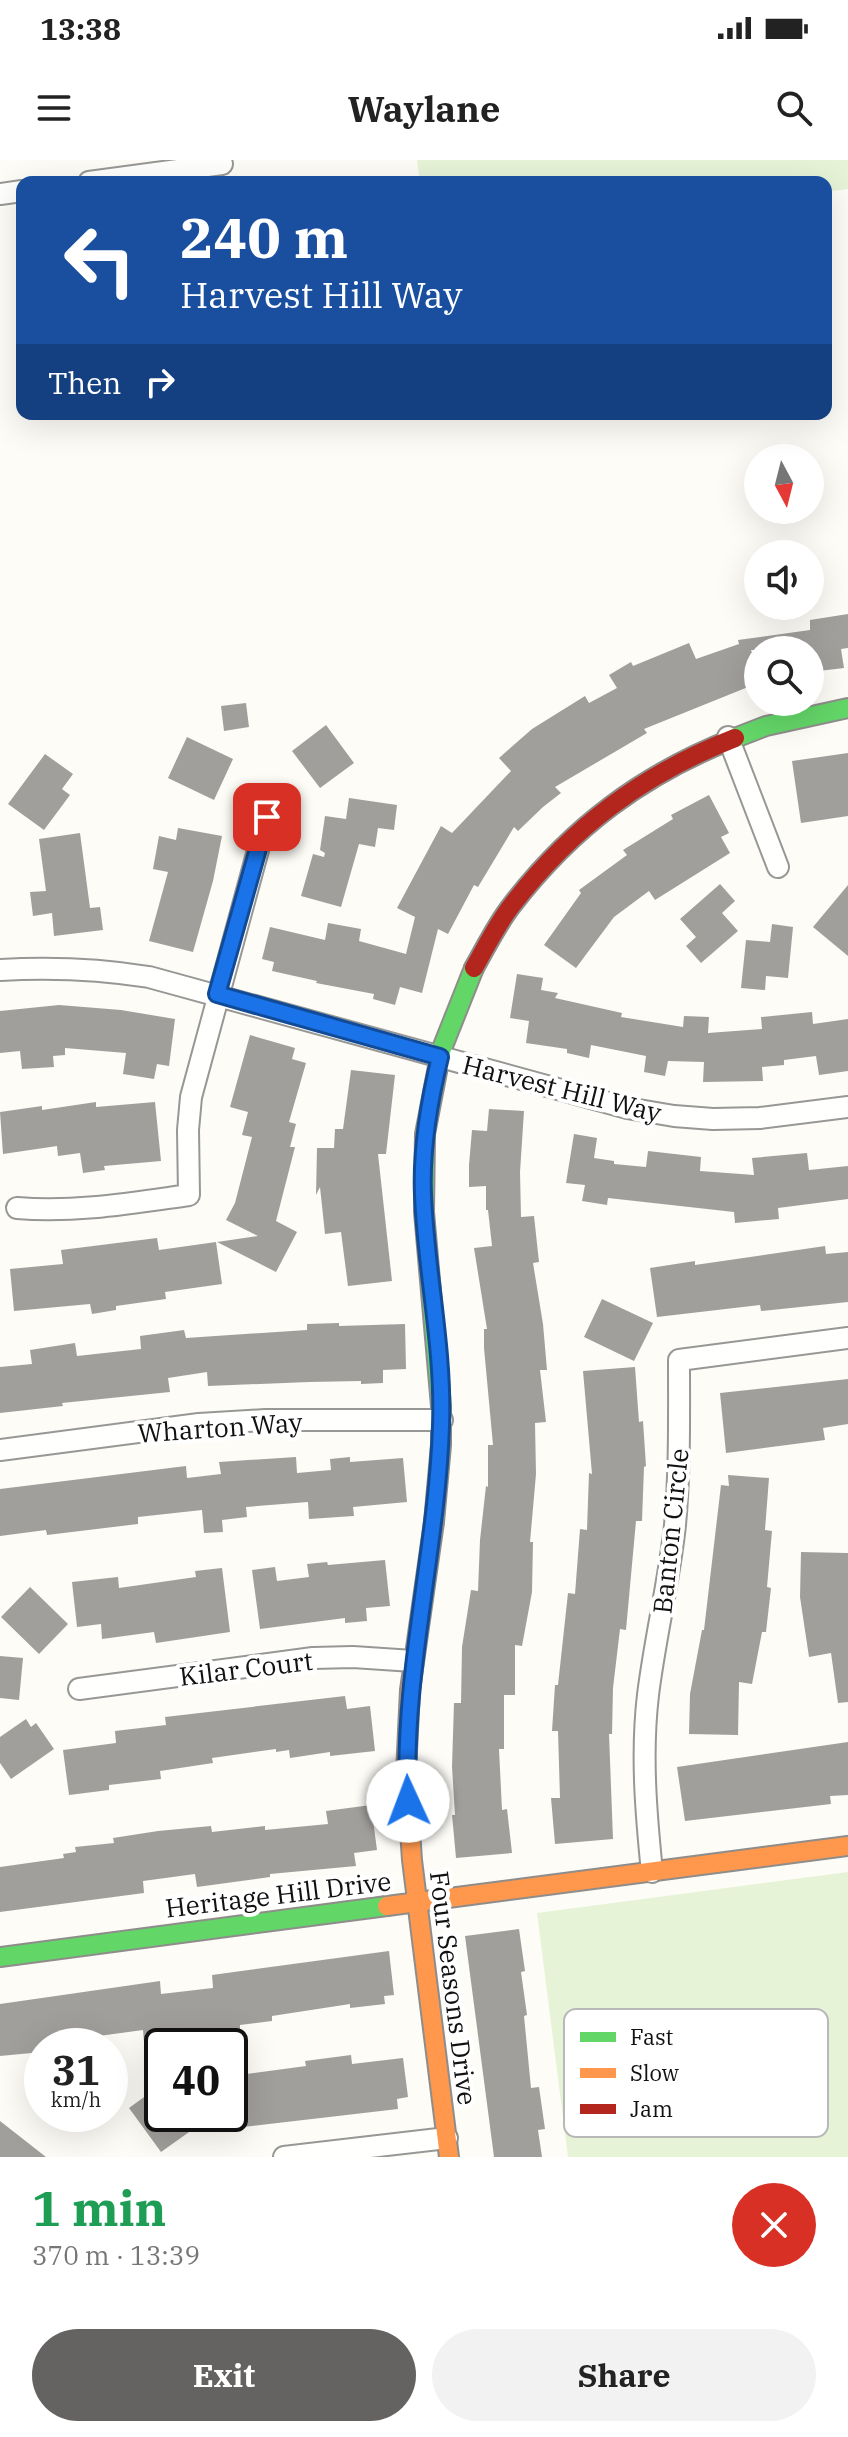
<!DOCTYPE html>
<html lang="en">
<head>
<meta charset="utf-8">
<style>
  body { margin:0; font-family:"IBM Plex Serif",serif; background:#f2f2f2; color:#222; height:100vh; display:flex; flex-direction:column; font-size:30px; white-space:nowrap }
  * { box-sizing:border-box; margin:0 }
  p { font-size:26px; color:#767676 }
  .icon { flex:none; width:44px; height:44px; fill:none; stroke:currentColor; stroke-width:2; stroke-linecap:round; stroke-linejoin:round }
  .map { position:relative; height:1997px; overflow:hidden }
  .drawer { display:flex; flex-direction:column; background:#fff; flex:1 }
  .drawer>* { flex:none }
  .banner { position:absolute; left:16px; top:16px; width:816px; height:244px; border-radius:16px; box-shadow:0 8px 32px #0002; background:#1a4fa0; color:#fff; overflow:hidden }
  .needle { width:52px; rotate:173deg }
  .controls { position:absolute; left:744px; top:284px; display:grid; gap:16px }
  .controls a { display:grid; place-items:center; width:80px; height:80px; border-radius:50%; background:#fff; box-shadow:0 8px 32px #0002; font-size:40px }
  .speed { position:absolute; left:24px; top:1868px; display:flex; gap:16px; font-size:40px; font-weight:700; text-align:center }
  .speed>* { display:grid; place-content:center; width:104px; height:104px; border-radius:50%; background:#fff; box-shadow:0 8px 32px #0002; line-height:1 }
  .speed small { font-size:20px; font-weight:400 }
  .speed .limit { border:4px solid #111; border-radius:12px; background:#fff; color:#111 }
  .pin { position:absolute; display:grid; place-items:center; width:68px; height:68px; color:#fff; margin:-34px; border-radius:16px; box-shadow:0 4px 12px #0006 }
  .me { position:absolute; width:88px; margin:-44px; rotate:358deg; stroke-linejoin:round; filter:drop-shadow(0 0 6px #0008) }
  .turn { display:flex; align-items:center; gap:28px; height:168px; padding:0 32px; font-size:36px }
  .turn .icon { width:104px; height:104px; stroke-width:2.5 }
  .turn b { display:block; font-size:56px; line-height:68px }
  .then { display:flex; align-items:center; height:76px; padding:0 32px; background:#0003; gap:16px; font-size:30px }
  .round { display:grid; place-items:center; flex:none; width:84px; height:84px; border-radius:42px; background:#f2f2f2 }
  .overview { display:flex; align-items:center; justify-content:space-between; height:136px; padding:0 32px }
  h1 { font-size:48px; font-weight:800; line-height:60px; color:#1e9e55 }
  .action { display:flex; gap:16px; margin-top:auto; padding:16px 32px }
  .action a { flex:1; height:92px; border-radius:48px; background:#646362; color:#fff; font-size:32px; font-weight:800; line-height:92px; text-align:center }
  .action a+a { background:#f2f2f2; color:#222 }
  .status { display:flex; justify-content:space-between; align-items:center; height:56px; padding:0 40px; background:#fff; direction:ltr }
  .status svg { height:22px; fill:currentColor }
  header { display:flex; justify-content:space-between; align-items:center; height:104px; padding:0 32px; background:#fff; font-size:36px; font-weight:800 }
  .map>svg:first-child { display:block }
</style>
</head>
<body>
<div class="status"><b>13:38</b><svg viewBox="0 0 49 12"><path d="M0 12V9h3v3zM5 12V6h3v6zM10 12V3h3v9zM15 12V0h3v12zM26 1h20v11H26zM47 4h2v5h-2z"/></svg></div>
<header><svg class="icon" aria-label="menu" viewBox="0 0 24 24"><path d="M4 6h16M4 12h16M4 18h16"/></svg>Waylane<svg class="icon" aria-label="search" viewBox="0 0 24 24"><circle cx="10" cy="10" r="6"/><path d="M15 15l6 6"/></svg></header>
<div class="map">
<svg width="848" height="1997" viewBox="0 0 848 1997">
  <rect width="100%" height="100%" fill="#fdfcf7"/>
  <path fill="#e7f3d7" d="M 417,0 L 848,0 L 848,29 L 826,32 L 826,22 L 420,22 Z
    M 848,1712 L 848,1997 L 568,1997 L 537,1753 Z"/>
  <path fill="#a19f9c" d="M 848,454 L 848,488 L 841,489 L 844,508 L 810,512 L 810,490 L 751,490 L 758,511 L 758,523 L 644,569 L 647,573 L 555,627 L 561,633 L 543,647 L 518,671 L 514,667 L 478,727 L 474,725 L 448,774 L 438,769 L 422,833 L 400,827 L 395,845 L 373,839 L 374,834 L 316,823 L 317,821 L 272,811 L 274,802 L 262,799 L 270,767 L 325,780 L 328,763 L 361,769 L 359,781 L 406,794 L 415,757 L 397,748 L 441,666 L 452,673 L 511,611 L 499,598 L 532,569 L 585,536 L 589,543 L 617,528 L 609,515 L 631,502 L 633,506 L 689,483 L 696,499 L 739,484 L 738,480 L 810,470 L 810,460 Z
    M 246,543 L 249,567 L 224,571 L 221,546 Z
    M 326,565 L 354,603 L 320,628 L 292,591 Z
    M 187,577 L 233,599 L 214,640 L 168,618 Z
    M 848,593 L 848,656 L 801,663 L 792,601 Z
    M 45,594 L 73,614 L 62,629 L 70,635 L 44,670 L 8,644 Z
    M 709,635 L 729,673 L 721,677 L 730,693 L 655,740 L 649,731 L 614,757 L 576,808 L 544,785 L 581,733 L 579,730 L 627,695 L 623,690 L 673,659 L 671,655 Z
    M 349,638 L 397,645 L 394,670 L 378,668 L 375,687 L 359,684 L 341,747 L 301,736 L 313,694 L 324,697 L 325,693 L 320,690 L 325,656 L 346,659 Z
    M 178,668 L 222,676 L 213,721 L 193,792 L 149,781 L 168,712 L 153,709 L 159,676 L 176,680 Z
    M 80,673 L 90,748 L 100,747 L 103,770 L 54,776 L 52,753 L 33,756 L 30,732 L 46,731 L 39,679 Z
    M 720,724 L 735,741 L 722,753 L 738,771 L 701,803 L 686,786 L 696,777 L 680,759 Z
    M 848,725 L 848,796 L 813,767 Z
    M 772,764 L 793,767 L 788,818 L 766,816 L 765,830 L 741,828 L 746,780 L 770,782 Z
    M 517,814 L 543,818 L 541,830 L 558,833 L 555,838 L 622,853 L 621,857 L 683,867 L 684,856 L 709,857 L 708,873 L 762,869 L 761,857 L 812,852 L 813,864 L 848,859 L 848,911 L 819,915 L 816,896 L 784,900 L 784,905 L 762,907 L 763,921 L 703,922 L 704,902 L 668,901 L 665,916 L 644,912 L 646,896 L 591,885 L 589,898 L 567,893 L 567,889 L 526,883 L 529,861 L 510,858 Z
    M 59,845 L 121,850 L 175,859 L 169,906 L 157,904 L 154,919 L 123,914 L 126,893 L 65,888 L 65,895 L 53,896 L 54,907 L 22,909 L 20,891 L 0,893 L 0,851 Z
    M 250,875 L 295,888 L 292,899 L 306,903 L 289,962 L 296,964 L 290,987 L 295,987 L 276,1061 L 297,1072 L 276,1112 L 217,1082 L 258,1076 L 226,1060 L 235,1043 L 252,977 L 242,975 L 248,952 L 230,947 Z
    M 351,910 L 395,915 L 386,994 L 378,994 L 392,1121 L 348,1126 L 341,1072 L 325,1074 L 320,1027 L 316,1035 L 317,988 L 334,988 L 335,969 L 343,969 Z
    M 96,942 L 96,947 L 155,942 L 161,1001 L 104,1006 L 105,1010 L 83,1013 L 80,993 L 58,996 L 57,986 L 3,994 L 0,952 L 42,946 L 42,950 Z
    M 489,949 L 524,951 L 520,1012 L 521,1057 L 534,1056 L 539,1102 L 533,1103 L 543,1164 L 547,1210 L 540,1210 L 546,1262 L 535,1263 L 536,1314 L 530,1382 L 533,1382 L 532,1432 L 522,1486 L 515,1485 L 515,1535 L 504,1535 L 504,1589 L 499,1589 L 502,1650 L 507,1649 L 512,1693 L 456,1698 L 452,1655 L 455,1655 L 452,1607 L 454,1543 L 461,1543 L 462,1487 L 471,1430 L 478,1431 L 480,1380 L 486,1326 L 488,1327 L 488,1285 L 493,1285 L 484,1188 L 484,1169 L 487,1169 L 474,1088 L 492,1086 L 488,1050 L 486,1050 L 486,1026 L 469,1027 L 469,1005 L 472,970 L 487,971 Z
    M 574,974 L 597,978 L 594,998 L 614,1001 L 614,1004 L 646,1007 L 648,991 L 701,997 L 700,1011 L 754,1015 L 752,998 L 807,993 L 809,1010 L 848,1006 L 848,1039 L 778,1048 L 779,1059 L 735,1063 L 734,1052 L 608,1038 L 607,1045 L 582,1041 L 585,1025 L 566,1023 Z
    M 157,1078 L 159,1090 L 216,1082 L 222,1124 L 165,1132 L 166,1139 L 116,1146 L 116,1150 L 92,1154 L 90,1144 L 14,1151 L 10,1109 L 63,1104 L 61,1090 Z
    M 825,1086 L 826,1094 L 848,1092 L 848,1142 L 761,1151 L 760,1145 L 657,1157 L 650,1108 L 695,1101 L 695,1105 Z
    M 602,1139 L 653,1163 L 634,1201 L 584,1177 Z
    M 339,1163 L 339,1166 L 405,1164 L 406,1209 L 383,1210 L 383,1223 L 361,1224 L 361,1221 L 309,1222 L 208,1226 L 207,1212 L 168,1218 L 170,1232 L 62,1243 L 63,1246 L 0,1253 L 0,1207 L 32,1204 L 30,1190 L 75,1183 L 77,1196 L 141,1189 L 140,1176 L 184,1170 L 186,1178 L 307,1170 L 307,1164 Z
    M 635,1207 L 639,1262 L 643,1261 L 646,1306 L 644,1307 L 642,1361 L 636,1361 L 626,1470 L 620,1469 L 613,1528 L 612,1574 L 609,1574 L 613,1679 L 555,1684 L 551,1638 L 560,1638 L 558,1571 L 552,1571 L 555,1525 L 558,1525 L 568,1433 L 575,1434 L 580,1369 L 587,1370 L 589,1313 L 592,1314 L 583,1211 Z
    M 848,1219 L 848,1264 L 823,1268 L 825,1280 L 726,1293 L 720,1233 Z
    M 296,1297 L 297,1313 L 331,1310 L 330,1299 L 350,1297 L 350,1302 L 403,1298 L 407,1342 L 353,1347 L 354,1356 L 309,1359 L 308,1342 L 246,1347 L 247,1357 L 222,1360 L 223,1372 L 204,1373 L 202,1350 L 138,1357 L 138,1364 L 47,1375 L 46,1370 L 0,1376 L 0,1329 L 186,1306 L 187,1318 L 221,1314 L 219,1302 Z
    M 728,1315 L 769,1318 L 765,1370 L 772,1371 L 767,1427 L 771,1428 L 766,1472 L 762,1472 L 752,1524 L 739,1522 L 738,1575 L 689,1574 L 690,1534 L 702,1470 L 704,1470 L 721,1325 L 729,1326 Z
    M 801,1392 L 848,1393 L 848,1542 L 838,1543 L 831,1493 L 809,1497 L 800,1437 Z
    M 385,1400 L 390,1446 L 366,1448 L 367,1461 L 345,1463 L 345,1458 L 260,1469 L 252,1410 L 275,1407 L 277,1421 L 309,1417 L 307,1404 L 327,1402 L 328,1405 Z
    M 222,1408 L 230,1472 L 156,1483 L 154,1472 L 102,1479 L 101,1464 L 77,1467 L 72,1422 L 118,1417 L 119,1428 L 196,1417 L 195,1411 Z
    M 30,1427 L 68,1464 L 39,1494 L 1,1457 Z
    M 0,1496 L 23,1498 L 19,1540 L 0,1538 Z
    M 345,1536 L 347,1549 L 370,1546 L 375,1591 L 330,1596 L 330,1592 L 290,1598 L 289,1590 L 276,1592 L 276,1589 L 212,1598 L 213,1603 L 160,1611 L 161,1619 L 109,1625 L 109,1630 L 69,1635 L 63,1590 L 116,1583 L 115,1571 L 166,1565 L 165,1557 Z
    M 26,1559 L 31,1567 L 36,1563 L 54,1589 L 11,1619 L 0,1603 L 0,1577 Z
    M 848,1582 L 848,1635 L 830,1636 L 831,1644 L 685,1661 L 677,1607 Z
    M 371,1645 L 377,1690 L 354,1693 L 356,1706 L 270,1714 L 270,1717 L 197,1727 L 195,1714 L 143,1721 L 144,1733 L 0,1752 L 0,1707 L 64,1698 L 63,1694 L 76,1692 L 75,1687 L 114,1683 L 113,1678 L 158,1671 L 211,1666 L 212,1672 L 265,1666 L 265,1670 L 328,1664 L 326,1651 Z
    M 519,1769 L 525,1811 L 521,1812 L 527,1855 L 524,1856 L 531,1928 L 539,1927 L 545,1969 L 538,1970 L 542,1997 L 494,1997 L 465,1776 Z
    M 389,1791 L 394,1835 L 384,1836 L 385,1844 L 350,1848 L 350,1844 L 272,1856 L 272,1861 L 240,1865 L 240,1872 L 144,1882 L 143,1870 L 84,1878 L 85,1886 L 42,1886 L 42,1892 L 0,1896 L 0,1844 L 160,1821 L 161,1834 L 213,1828 L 212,1815 Z
    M 351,1895 L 352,1904 L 403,1898 L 408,1937 L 397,1939 L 398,1949 L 208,1971 L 206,1960 L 161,1992 L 129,1948 L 162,1924 L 162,1954 L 230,1954 L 230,1909 L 245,1907 L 246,1914 L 306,1906 L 305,1901 Z
    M 0,1961 L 46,1997 L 0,1997 Z"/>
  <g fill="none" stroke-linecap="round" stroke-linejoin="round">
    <defs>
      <path id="street" d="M 89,22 L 222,4
        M 0,34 L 22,31
        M 728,577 L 778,707
        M 0,810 C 51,807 99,809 149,817 L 627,948 L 674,956 L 713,959 L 760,958 L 848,947
        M 17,1048 C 75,1053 132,1043 189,1035 L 188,970 L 191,937 L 267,657
        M 0,1290 L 199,1264 L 265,1260 L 442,1260
        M 79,1529 L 313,1498 L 353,1497 L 413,1501
        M 652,1712 C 646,1653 641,1594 648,1535 C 655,1478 669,1422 675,1365 C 680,1310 679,1255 679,1200 L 848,1178
        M 284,1997 L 447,1978"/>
      <path id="fast" d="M 735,578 L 766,566 L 848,548
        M 434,1362 L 441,1285 L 441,1246 L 424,1052 L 425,974 L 441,891 L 474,808
        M 0,1797 L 387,1746"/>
      <path id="slow" d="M 434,1362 L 410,1530 L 406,1612 L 412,1700 L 449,1997
        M 387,1746 L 848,1686"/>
      <path id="jam" d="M 474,808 C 486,787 497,764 512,745 C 572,667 643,614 735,578"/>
    </defs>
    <use href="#street" stroke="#979795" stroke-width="24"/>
    <use href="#fast" stroke="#8e8d8b" stroke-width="22"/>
    <use href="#slow" stroke="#8e8d8b" stroke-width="22"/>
    <use href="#jam" stroke="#8e8d8b" stroke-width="22"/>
    <use href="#street" stroke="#fffffe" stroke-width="20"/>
    <use href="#fast" stroke="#63d668" stroke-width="18"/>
    <use href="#slow" stroke="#ff974d" stroke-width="18"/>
    <use href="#jam" stroke="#b3261e" stroke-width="18"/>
  </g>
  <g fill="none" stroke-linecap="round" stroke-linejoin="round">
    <defs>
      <path id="route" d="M 267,657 L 217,834 L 440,897 C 429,942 421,988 423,1035 C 426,1112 444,1188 441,1266 C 437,1392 402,1514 408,1641"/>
    </defs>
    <use href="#route" stroke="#114b97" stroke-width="20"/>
    <use href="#route" stroke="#1a73e8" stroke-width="14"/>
  </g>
  <g text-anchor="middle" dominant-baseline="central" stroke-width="8" stroke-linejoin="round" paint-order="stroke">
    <g font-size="26" fill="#111" stroke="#fff">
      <text transform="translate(562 928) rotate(14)">Harvest Hill Way</text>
      <text transform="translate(220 1267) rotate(-4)">Wharton Way</text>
      <text transform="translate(670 1371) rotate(-84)">Banton Circle</text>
      <text transform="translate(246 1508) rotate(-7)">Kilar Court</text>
      <text transform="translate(278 1734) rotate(-7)">Heritage Hill Drive</text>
      <text transform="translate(454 1828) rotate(83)">Four Seasons Drive</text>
    </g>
  </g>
  <rect x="564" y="1849" width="264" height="128" rx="12" fill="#fff" stroke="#b8b8b8" stroke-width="2"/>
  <rect x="580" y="1872" width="36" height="10" fill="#63d668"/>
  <rect x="580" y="1908" width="36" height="10" fill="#ff974d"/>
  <rect x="580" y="1944" width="36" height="10" fill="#b3261e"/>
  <g font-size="22" fill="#111">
    <text x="630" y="1885">Fast</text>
    <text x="630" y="1921">Slow</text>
    <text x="630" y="1957">Jam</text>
  </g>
</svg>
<div class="controls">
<a><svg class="needle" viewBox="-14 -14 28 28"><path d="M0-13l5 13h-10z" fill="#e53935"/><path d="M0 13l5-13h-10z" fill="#767676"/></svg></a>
<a><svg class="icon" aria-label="sound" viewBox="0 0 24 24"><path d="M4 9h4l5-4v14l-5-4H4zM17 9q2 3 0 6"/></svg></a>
<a><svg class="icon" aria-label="search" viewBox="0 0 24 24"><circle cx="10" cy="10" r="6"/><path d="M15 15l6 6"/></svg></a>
</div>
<div class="speed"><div>31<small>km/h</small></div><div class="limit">40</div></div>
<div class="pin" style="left:267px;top:657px;background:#d93025"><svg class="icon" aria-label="arrive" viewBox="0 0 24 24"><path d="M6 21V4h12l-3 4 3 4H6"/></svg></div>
<svg class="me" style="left:408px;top:1641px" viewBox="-20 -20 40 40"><circle r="19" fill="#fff"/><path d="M0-13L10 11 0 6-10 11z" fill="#1a73e8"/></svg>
<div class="banner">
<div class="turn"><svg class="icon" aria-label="left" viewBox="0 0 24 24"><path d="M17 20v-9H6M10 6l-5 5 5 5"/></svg><div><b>240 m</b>Harvest Hill Way</div></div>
<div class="then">Then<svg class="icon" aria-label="right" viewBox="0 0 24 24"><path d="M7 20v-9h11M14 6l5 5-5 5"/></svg></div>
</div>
</div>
<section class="drawer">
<div class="overview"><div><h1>1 min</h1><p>370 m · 13:39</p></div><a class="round" style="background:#d93025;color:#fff"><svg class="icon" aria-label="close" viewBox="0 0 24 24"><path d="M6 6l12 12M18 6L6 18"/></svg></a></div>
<div class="action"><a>Exit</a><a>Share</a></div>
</section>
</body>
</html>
